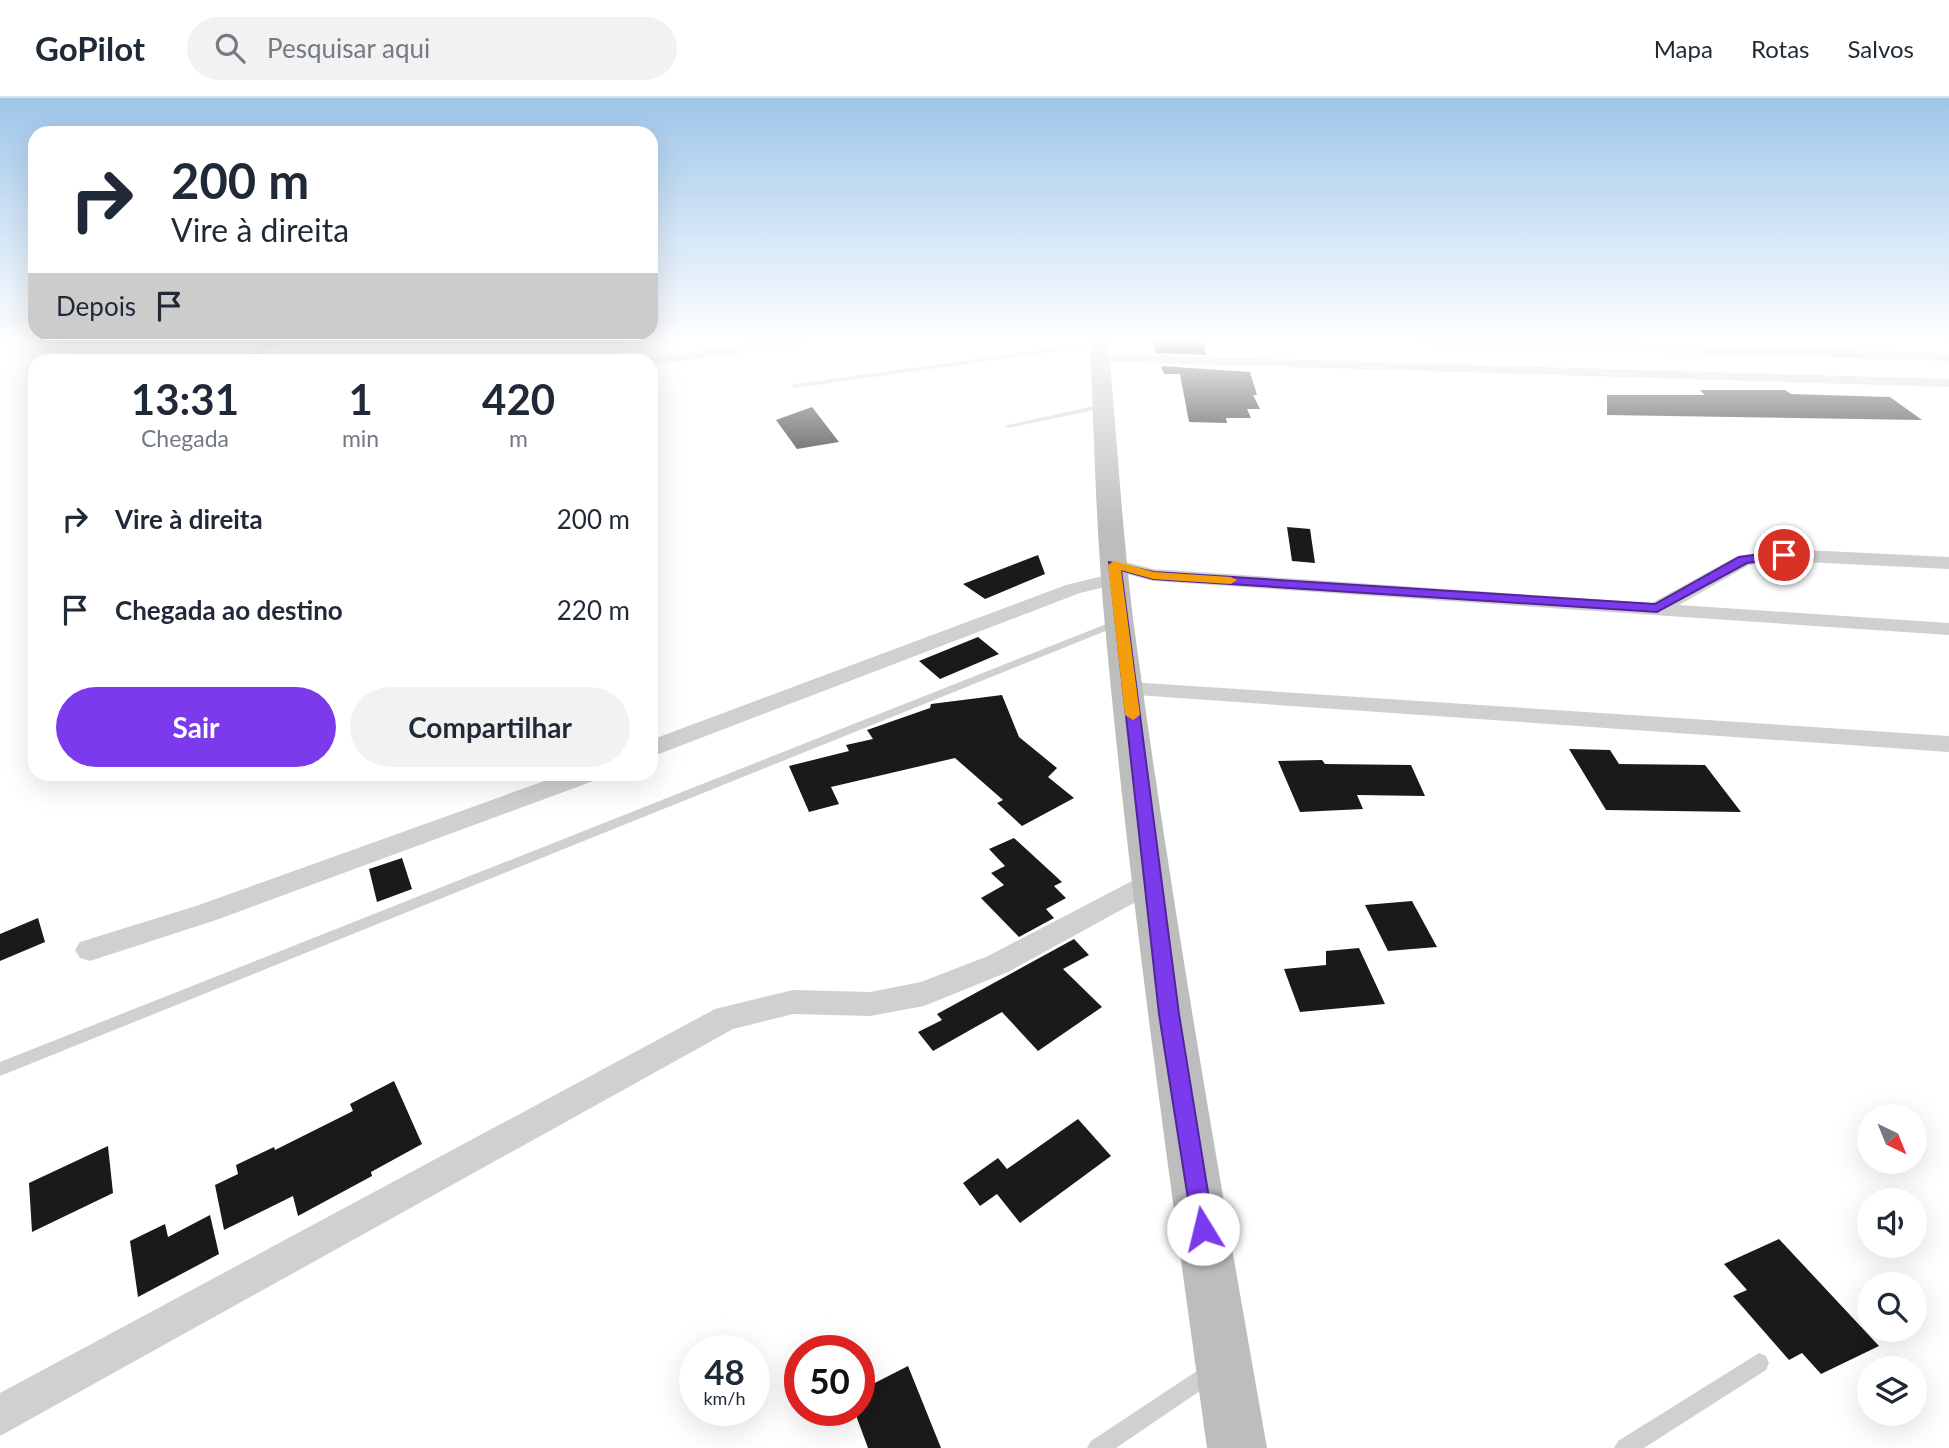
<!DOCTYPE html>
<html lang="pt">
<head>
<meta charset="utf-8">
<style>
  body { margin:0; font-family:Lato,sans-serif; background:#f2f2f3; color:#1f2937; height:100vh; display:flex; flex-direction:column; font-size:26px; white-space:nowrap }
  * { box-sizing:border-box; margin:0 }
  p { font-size:23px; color:#747a83 }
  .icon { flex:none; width:38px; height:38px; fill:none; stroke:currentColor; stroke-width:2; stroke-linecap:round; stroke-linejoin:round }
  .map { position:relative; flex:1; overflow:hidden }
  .side { position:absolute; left:28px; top:256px; width:630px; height:427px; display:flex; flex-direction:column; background:#fff; border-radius:21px; box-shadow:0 7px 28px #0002 }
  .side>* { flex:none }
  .guide { position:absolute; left:28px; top:28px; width:630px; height:214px; border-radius:21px; box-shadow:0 7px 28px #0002; background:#fff; color:#1f2937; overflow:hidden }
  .needle { width:46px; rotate:137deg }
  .controls { position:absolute; left:1857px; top:1006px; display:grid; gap:14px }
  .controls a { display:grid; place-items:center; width:70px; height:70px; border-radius:50%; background:#fff; box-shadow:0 7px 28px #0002; font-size:35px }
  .speed { position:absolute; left:679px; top:1237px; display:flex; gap:14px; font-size:35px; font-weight:700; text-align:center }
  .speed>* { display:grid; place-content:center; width:91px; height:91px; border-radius:50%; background:#fff; box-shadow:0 7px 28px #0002; line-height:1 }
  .speed small { font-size:18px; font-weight:400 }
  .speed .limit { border:10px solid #d22; background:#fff; color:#111 }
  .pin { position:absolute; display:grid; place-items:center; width:60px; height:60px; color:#fff; margin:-30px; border:4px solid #fff; border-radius:50%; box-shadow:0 2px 7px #0007 }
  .me { position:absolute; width:77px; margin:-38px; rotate:351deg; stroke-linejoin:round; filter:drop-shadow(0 0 5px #0008) }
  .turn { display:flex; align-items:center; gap:24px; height:147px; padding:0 28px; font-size:32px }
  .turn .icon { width:91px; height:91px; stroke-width:2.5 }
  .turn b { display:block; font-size:49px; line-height:60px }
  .then { display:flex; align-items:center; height:66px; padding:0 28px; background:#0003; gap:14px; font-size:26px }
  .eta { display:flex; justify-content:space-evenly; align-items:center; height:119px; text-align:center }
  .eta b { font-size:42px; font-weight:700; line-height:49px }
  .primary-button { display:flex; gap:14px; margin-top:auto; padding:14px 28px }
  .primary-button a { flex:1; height:80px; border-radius:42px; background:#7c3aed; color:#fff; font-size:28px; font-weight:700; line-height:80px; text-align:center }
  .primary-button a+a { background:#f2f2f3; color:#1f2937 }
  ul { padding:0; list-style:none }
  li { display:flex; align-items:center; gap:21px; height:91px; padding:0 28px }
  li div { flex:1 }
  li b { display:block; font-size:26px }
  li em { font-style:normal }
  header { display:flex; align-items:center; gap:42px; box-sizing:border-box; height:98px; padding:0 35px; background:#fff; border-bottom:2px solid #e0e1e3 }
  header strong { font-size:33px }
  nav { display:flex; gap:38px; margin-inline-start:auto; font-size:24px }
  .search { width:490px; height:63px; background:#f2f2f3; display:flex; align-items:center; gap:18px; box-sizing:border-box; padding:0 24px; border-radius:38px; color:#747a83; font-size:26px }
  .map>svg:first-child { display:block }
</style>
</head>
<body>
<header>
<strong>GoPilot</strong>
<div class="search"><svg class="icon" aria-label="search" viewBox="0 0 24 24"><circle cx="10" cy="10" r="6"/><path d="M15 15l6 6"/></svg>Pesquisar aqui</div>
<nav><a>Mapa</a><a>Rotas</a><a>Salvos</a></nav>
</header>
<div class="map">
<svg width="1949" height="1350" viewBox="0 0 1949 1350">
  <rect width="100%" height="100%" fill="#fff"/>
  <path fill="#1a1a1a" d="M 1152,243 L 1203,243 L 1206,257 L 1156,255 Z
    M 1161,268 L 1250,274 L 1257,297 L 1253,297 L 1260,311 L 1247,311 L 1251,320 L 1226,320 L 1227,325 L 1189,324 L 1180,276 L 1164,276 Z
    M 1700,292 L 1785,292 L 1791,296 L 1890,299 L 1922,322 L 1607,317 L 1607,297 L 1705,297 Z
    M 812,309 L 839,344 L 797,351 L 776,322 Z
    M 1287,429 L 1310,431 L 1315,465 L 1292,463 Z
    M 1038,457 L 1045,476 L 985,501 L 963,486 Z
    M 978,539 L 999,556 L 940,581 L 919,563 Z
    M 1002,597 L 1019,639 L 1057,670 L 1048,679 L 1074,700 L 1022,728 L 997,705 L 1003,702 L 955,660 L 831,689 L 839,706 L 809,714 L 789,668 L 849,653 L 846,647 L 873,641 L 867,632 L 930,610 L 931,606 Z
    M 1569,651 L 1610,652 L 1619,666 L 1705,667 L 1741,714 L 1606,712 Z
    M 1322,662 L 1325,666 L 1411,667 L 1425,698 L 1357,697 L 1363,711 L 1300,714 L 1278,663 Z
    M 1014,740 L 1062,784 L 1054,788 L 1066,800 L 1046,811 L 1054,820 L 1019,839 L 981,800 L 1004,787 L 991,775 L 1005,768 L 989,751 Z
    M 402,760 L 412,791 L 377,804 L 369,771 Z
    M 1412,803 L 1437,849 L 1388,853 L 1365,807 Z
    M 38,820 L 45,844 L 0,863 L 0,836 Z
    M 1074,841 L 1089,857 L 1063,871 L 1102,909 L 1038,953 L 1002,914 L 933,953 L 918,934 L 942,922 L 937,916 Z
    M 1359,850 L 1385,906 L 1300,914 L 1284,871 L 1326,867 L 1326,853 Z
    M 394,983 L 422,1046 L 371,1074 L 372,1078 L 298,1118 L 293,1098 L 224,1132 L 215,1087 L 238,1076 L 236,1067 L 274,1049 L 275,1052 L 353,1013 L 350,1006 Z
    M 1078,1021 L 1111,1058 L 1020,1125 L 997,1096 L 980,1108 L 963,1085 L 998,1060 L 1007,1071 Z
    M 108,1048 L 113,1095 L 32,1134 L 29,1085 Z
    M 210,1117 L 219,1156 L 138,1199 L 130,1143 L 165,1126 L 168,1139 Z
    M 1779,1141 L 1879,1248 L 1821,1276 L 1802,1255 L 1789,1262 L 1733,1198 L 1747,1192 L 1724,1166 Z
    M 908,1268 L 941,1350 L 868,1350 L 854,1312 L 859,1312 L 859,1293 Z"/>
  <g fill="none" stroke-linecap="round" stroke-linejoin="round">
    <path fill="#d0d0d0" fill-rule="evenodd" d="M 275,243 L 283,243 L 248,262 L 241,262 Z
      M 1099,244 L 1102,246 L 1101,247 L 795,290 L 791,288 L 795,286 Z
      M 1102,306 L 1106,308 L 1105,310 L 1008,330 L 1004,328 Z
      M 1119,521 L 1124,524 L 1123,526 L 0,978 L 0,964 Z
      M 1759,1255 L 1766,1258 L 1769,1265 L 1766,1272 L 1644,1350 L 1614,1350 L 1618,1343 Z
      M 1212,1263 L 1219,1266 L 1222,1273 L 1219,1280 L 1116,1350 L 1087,1350 L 1091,1343 Z"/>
    <path fill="#d0d0d0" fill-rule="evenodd" d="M 769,243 L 805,243 L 798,247 L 651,267 L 651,262 L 644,262 L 651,259 Z
      M 1414,243 L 1553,243 L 1949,255 L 1949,263 L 1421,247 Z
      M 1100,256 L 1949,281 L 1949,289 L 1095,263 L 1093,260 Z
      M 1784,451 L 1949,459 L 1949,471 L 1784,463 L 1749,467 L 1679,507 L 1949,525 L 1949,537 L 1153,483 L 1107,471 L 1104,467 L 1114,461 L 1153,471 L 1652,505 L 1737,458 Z
      M 1115,475 L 1125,481 L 1122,485 L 1080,495 L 651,659 L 651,642 L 1066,487 Z
      M 1130,584 L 1949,638 L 1949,654 L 1122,596 L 1119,591 L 1122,586 Z
      M 564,676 L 599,676 L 596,682 L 219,821 L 90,863 L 80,860 L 75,852 L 80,844 L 199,807 Z
      M 1153,772 L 1163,775 L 1167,782 L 1163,789 L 1008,874 L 924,908 L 870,918 L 793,916 L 733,931 L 0,1338 L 0,1295 L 715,911 L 793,892 L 870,894 L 921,884 L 988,858 Z"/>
    <path fill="#bdbdbd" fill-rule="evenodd" d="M 1090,243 L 1108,243 C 1117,338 1122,434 1134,528 C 1171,804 1219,1077 1267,1350 L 1207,1350 C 1169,1076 1130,803 1105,528 C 1096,433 1094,338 1090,243 Z"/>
  </g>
  <linearGradient id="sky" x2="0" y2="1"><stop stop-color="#9ec6ea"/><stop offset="0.56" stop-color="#fff"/><stop offset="1" stop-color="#fff" stop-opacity="0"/></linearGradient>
  <rect width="1949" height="432" fill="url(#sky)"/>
  <path fill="#7c3aed" stroke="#51269a" stroke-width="2" d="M 1784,453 L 1788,454 L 1788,459 L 1747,465 L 1657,514 L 1153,481 L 1121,472 L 1179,916 L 1214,1131 L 1211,1139 L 1203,1142 L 1194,1139 L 1159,916 L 1109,464 L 1154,474 L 1655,506 L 1739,459 Z"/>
  <path fill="#f59e0b" d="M 1114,463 L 1154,474 L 1231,479 L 1237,482 L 1231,486 L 1153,481 L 1121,472 L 1140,617 L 1133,622 L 1125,617 L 1108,467 Z"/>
</svg>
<div class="controls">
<a><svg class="needle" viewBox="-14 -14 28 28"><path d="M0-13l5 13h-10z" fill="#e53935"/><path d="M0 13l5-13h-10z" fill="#747a83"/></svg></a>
<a><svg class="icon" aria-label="sound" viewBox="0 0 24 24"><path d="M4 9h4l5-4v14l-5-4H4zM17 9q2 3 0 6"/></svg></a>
<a><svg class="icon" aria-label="search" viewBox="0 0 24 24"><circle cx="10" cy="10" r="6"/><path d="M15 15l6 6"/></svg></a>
<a><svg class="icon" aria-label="layers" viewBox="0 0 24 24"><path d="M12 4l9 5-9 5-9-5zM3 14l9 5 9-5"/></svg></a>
</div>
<div class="speed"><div>48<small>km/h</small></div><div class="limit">50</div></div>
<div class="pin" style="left:1784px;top:457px;background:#d93025"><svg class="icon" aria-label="arrive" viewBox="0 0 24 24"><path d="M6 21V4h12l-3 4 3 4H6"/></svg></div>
<svg class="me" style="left:1203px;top:1131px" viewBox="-20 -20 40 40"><circle r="19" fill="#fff"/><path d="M0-13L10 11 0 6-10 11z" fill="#7c3aed"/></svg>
<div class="guide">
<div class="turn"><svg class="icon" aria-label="right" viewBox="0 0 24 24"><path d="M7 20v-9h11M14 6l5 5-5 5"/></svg><div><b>200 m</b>Vire à direita</div></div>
<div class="then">Depois<svg class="icon" aria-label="arrive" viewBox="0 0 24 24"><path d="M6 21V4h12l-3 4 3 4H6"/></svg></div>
</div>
<section class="side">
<div class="eta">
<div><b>13:31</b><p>Chegada</p></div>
<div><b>1</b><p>min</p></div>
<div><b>420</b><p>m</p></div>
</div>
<ul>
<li><svg class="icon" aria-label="right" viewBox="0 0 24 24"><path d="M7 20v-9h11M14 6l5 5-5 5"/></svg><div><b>Vire à direita</b></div><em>200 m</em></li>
<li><svg class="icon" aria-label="arrive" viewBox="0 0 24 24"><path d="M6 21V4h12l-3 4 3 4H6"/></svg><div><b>Chegada ao destino</b></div><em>220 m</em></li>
</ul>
<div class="primary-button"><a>Sair</a><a>Compartilhar</a></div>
</section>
</div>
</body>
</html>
